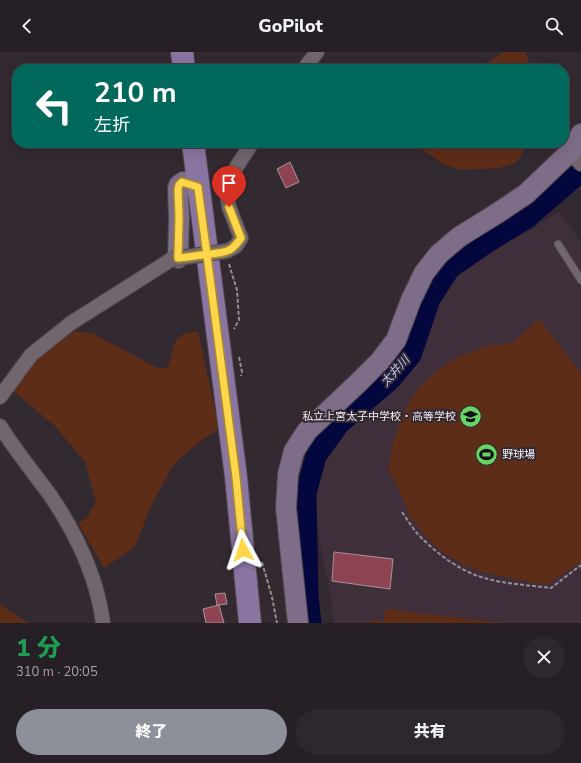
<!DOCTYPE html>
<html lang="ja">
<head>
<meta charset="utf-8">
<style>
  body { margin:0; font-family:"Nunito Sans","Noto Sans JP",sans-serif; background:#2e272d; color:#f1f3f6; height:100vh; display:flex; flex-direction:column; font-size:15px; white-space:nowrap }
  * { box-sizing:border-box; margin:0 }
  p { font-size:13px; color:#a4a2a7 }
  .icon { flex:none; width:22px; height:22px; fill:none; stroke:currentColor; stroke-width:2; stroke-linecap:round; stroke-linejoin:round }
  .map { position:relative; height:571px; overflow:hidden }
  .drawer { display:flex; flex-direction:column; background:#261f25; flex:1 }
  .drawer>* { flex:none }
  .guide { position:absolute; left:12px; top:12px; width:557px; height:84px; border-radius:16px; box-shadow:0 4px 16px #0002,0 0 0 1px #423d42; background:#00695c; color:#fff; overflow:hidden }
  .pin { position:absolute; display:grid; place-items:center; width:34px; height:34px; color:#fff; margin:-41px -17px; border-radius:50% 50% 50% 0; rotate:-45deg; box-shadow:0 0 4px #0007 }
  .pin .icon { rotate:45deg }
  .me { position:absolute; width:44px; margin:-22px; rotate:355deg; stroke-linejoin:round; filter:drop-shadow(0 0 3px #0008) }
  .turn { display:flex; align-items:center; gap:14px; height:84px; padding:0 16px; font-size:18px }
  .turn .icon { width:52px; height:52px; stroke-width:2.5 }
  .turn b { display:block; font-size:28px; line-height:34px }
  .round { display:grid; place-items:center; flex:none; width:42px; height:42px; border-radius:21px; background:#2e272d }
  .overview { display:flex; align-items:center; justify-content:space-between; height:68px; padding:0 16px }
  h1 { font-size:24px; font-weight:800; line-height:30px; color:#1e9e55 }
  .cta { display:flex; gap:8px; margin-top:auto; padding:8px 16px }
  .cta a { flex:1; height:46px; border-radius:24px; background:#8c9099; color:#fff; font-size:16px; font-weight:800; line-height:46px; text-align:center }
  .cta a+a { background:#2e272d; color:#f1f3f6 }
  header { display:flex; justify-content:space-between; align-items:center; height:52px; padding:0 16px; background:#261f25; font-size:18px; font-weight:800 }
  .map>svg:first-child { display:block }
</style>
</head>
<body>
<header><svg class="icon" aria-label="back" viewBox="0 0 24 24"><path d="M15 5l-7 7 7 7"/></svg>GoPilot<svg class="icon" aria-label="search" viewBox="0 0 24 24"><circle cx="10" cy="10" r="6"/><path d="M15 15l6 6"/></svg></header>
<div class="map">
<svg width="581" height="571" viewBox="0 0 581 571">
  <rect width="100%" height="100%" fill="#332931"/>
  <path fill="#3f2f3b" d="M 559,159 L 581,191 L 581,571 L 334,571 L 331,547 L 314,462 L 314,445 L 316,425 L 321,411 L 331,396 L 347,377 L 397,333 L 409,317 L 431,275 L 442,244 L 456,224 L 470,210 L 495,196 L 530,179 Z"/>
  <path fill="#5e2d18" d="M 503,0 L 525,0 L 532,17 L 483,17 L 487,11 Z
    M 415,91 L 526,91 L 521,104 L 515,111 L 498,116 L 462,118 L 445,113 L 422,98 Z
    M 539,267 L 581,321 L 581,510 L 547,533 L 517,528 L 475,518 L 444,502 L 426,485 L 409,463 L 399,437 L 388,417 L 394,388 L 404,360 L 418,337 L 435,320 L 458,305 L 486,294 L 512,291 Z
    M 76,279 L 94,282 L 159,317 L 168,316 L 175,290 L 181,283 L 198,279 L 219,376 L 193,395 L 173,413 L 150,456 L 135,495 L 104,516 L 78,471 L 87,466 L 96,450 L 85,410 L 55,374 L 13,339 L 37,304 Z
    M 0,553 L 29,571 L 0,571 Z
    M 386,557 L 505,571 L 371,571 L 372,567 L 383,570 Z"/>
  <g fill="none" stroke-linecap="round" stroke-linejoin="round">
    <path stroke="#04063e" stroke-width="21" d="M 311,571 L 308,545 L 306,441 L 316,404 L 339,372 L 390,328 L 411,303 L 430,247 L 450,216 L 488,190 L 527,166 L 571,128 L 581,115"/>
  </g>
  <path fill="#8d4351" stroke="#a69597" d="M 290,110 L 299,130 L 286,136 L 277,117 Z
    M 334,500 L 393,507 L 390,537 L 332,529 Z
    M 225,541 L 227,552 L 217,553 L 215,542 Z
    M 219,553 L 224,571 L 206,571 L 203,557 Z"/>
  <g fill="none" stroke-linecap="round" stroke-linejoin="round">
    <defs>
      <path id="lane" d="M 558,192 L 581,228"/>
      <path id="street" d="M 304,17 L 317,0
        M 570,100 L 581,112
        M 227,199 L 236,194 L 241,186 L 229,155 L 226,136 L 237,114 L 252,91
        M 0,345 L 31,303 L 71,271 L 172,207
        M 0,374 C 15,398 33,420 50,443 C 76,481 97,525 103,571"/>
      <path id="secondary" d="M 178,206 L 179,166 L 178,137 L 179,133 L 183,130 L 198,135
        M 298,571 L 286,456 L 288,422 L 294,399 L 307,379 L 358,331 L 380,309 L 396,288 L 411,248 L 424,221 L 439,202 L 459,185 L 496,162 L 526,142 L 570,100 L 581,82"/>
      <path id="primary" d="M 182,0 L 184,17
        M 193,91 L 236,425 L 250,571"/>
    </defs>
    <use href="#lane" stroke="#50474d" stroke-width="9"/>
    <use href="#street" stroke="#50474d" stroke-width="16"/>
    <use href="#secondary" stroke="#50474d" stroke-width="22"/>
    <use href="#primary" stroke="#50474d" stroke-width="24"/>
    <path stroke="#978e95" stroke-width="2" stroke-dasharray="4 2" stroke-linecap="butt" d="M 229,212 L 237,238 L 239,268 L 234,277
      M 239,305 L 242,320 L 241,324
      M 402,460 C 407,467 411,474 416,480 C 432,498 458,518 481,525 C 503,532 528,533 551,536 L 581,513
      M 262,510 L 272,545 L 277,571"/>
    <use href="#lane" stroke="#71656e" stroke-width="7"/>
    <use href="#street" stroke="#71656e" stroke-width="14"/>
    <use href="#secondary" stroke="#7e6d88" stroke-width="20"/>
    <use href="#primary" stroke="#8a75a2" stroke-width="22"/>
    <defs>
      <path id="street-bridge" d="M 172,207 L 227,199"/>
    </defs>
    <use href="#street-bridge" stroke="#50474d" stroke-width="16" stroke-linecap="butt"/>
    <use href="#street-bridge" stroke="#71656e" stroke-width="14"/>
  </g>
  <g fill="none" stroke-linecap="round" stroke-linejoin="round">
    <defs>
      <path id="route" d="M 229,155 L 241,186 C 237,191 234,197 227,199 C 222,201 216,201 211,202 C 200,203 189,205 178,206 L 179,166 L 178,137 L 179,133 L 182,130 L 198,135 C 201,161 205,186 208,211 L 236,425 L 243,498"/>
    </defs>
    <use href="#route" stroke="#a68a30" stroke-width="10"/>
    <use href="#route" stroke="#ffd54a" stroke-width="7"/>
  </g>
  <defs>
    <symbol id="school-disc" viewBox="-11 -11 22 22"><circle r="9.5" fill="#68d465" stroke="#332931"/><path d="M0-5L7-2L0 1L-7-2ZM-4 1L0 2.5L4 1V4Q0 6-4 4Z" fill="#111"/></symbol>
    <symbol id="stadium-disc" viewBox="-11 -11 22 22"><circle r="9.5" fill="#68d465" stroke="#332931"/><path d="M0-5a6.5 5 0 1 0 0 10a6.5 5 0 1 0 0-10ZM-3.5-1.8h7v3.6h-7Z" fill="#111"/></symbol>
  </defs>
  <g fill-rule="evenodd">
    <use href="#school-disc" x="458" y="352" width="25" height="25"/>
    <use href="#stadium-disc" x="474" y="390" width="25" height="25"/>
  </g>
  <g text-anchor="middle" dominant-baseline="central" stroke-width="4" stroke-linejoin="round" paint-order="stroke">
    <g font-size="11" fill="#f6eff4" stroke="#332931" text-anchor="end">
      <text x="456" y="364">私立上宮太子中学校・高等学校</text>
      <text x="502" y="402" text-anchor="start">野球場</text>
    </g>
    <g font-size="12" font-style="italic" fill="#b5c9ff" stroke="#332931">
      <text transform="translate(395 319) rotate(-48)">太井川</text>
    </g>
  </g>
</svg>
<div class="pin" style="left:229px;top:155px;background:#d93025"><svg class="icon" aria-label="arrive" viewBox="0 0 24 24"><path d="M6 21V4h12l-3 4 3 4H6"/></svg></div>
<svg class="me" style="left:243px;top:498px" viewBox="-20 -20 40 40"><path d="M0-17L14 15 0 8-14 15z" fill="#ffd54a" stroke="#fff" stroke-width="4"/></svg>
<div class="guide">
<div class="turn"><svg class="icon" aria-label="left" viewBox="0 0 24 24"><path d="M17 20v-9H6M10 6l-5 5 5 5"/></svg><div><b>210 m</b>左折</div></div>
</div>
</div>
<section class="drawer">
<div class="overview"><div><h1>1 分</h1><p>310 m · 20:05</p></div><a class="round"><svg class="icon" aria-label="close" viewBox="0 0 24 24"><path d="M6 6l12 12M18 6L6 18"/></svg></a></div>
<div class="cta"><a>終了</a><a>共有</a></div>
</section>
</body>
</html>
